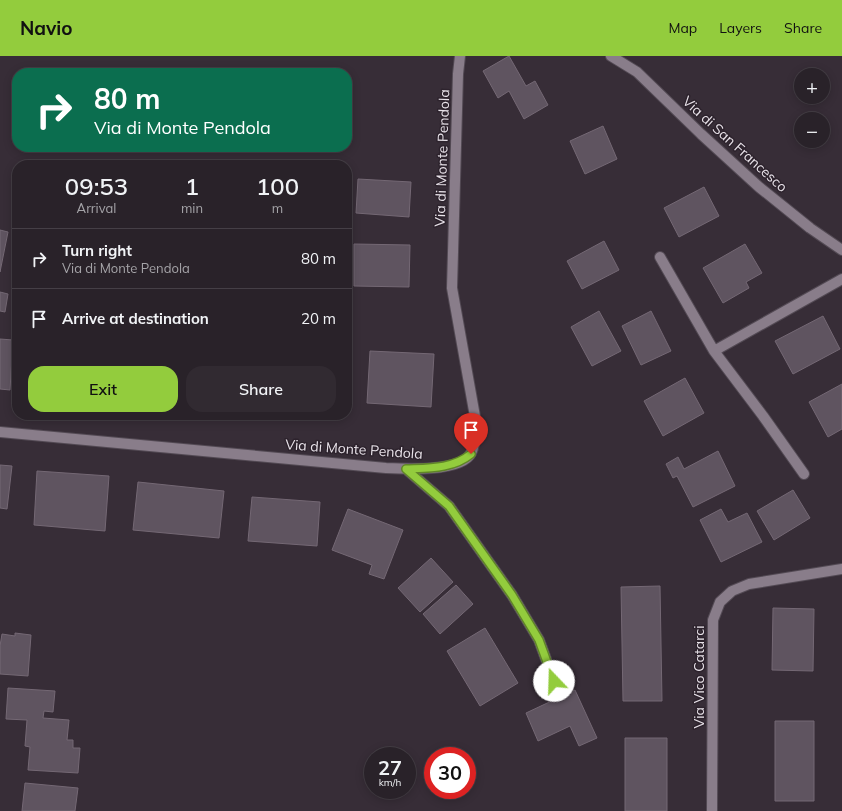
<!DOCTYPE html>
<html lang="en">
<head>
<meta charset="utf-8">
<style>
  body { margin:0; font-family:Mulish,sans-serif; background:#312a31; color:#f1f3f6; height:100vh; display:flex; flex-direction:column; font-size:15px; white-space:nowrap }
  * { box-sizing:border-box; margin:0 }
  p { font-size:13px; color:#a5a4a8 }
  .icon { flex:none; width:22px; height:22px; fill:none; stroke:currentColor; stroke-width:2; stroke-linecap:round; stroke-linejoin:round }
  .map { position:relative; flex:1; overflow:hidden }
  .drawer { position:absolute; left:12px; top:104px; width:340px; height:260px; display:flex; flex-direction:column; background:#292229; border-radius:16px; box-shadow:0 2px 10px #0003,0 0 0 1px #453f46 }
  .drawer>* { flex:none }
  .guide { position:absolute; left:12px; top:12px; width:340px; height:84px; border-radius:16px; box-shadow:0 2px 10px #0003,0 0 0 1px #453f46; background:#0b6e4f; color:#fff; overflow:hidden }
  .fabs { position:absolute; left:794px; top:12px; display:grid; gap:8px }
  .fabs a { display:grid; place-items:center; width:36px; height:36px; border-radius:50%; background:#292229; box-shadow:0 2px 10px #0003,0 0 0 1px #453f46; font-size:20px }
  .speed { position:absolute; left:364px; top:691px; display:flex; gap:8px; font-size:20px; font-weight:700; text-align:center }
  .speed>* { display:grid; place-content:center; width:52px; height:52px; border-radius:50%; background:#292229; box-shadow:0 2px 10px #0003,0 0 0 1px #453f46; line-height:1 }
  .speed small { font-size:10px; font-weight:400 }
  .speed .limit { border:6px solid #d22; background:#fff; color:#111 }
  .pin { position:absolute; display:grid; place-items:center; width:34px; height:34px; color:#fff; margin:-41px -17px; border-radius:50% 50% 50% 0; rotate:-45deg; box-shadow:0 0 4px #0007 }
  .pin .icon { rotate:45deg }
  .me { position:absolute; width:44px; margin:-22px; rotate:339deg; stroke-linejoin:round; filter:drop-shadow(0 0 3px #0008) }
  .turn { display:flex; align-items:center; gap:14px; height:84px; padding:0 16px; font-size:18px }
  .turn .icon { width:52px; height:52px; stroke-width:2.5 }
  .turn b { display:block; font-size:28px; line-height:34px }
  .eta { display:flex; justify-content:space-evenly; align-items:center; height:68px; text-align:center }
  .eta b { font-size:24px; font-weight:600; line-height:28px }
  .button { display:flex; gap:8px; margin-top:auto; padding:8px 16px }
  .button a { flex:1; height:46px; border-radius:16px; background:#93cc3d; color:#111; font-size:16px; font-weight:600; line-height:46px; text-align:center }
  .button a+a { background:#312a31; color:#f1f3f6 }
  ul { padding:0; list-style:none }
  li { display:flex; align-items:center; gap:12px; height:60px; padding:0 16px; border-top:1px solid #453f46 }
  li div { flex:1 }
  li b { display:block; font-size:15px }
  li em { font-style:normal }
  header { display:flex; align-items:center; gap:24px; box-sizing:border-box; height:56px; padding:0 20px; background:#93cc3d; color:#111 }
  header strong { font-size:19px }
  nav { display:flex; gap:22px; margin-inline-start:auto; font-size:14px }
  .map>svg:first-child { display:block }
</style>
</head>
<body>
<header>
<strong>Navio</strong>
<nav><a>Map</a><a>Layers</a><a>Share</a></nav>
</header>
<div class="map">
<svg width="842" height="755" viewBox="0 0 842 755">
  <rect width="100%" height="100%" fill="#372d37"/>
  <path fill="#5f5460" stroke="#746874" d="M 509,0 L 526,30 L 535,25 L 548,49 L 524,63 L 509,35 L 498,42 L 483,15 Z
    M 603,70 L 617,103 L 585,118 L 570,85 Z
    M 358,123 L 411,126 L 409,161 L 356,157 Z
    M 704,131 L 719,160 L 679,181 L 664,152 Z
    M 0,174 L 8,176 L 0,216 Z
    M 604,185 L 619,214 L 582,233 L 567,205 Z
    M 354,188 L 410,189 L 409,231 L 354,230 Z
    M 745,188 L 762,217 L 746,226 L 749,232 L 723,247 L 703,212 Z
    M 0,236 L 8,238 L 5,256 L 0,255 Z
    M 599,255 L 621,295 L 592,310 L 571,271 Z
    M 651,255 L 671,295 L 641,309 L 622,270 Z
    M 823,260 L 840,293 L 793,318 L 775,285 Z
    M 0,283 L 13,284 L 10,334 L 0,333 Z
    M 370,295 L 434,298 L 431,351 L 367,347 Z
    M 685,322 L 704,357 L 663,380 L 644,345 Z
    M 842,328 L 842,373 L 828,381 L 809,346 Z
    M 718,395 L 735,430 L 693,451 L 677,420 L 673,422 L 666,408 L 678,401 L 684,413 Z
    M 0,409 L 12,410 L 7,453 L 0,452 Z
    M 37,415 L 109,420 L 105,475 L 34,469 Z
    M 138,426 L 224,435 L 219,482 L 133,474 Z
    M 793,434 L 810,462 L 774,484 L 757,455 Z
    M 252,441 L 320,446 L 317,490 L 248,485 Z
    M 348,453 L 403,474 L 384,523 L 369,518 L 372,509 L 332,494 Z
    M 721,453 L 728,466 L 747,457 L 762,486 L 721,506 L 700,464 Z
    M 431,502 L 453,526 L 420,556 L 398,532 Z
    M 456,529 L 473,548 L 440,578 L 423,558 Z
    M 660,530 L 662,645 L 623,645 L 621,531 Z
    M 773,552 L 814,553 L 813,615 L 772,614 Z
    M 485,572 L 518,627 L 480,650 L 447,595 Z
    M 15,577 L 31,579 L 28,620 L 0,618 L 0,590 L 2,578 L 15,580 Z
    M 8,632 L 55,635 L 53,656 L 44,655 L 43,662 L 69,664 L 67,684 L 73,684 L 73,692 L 80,692 L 78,717 L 28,714 L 30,691 L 25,690 L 27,664 L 6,663 Z
    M 575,634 L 597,682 L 579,690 L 570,670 L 538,685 L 526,657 Z
    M 775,665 L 814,665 L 814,745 L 775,745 Z
    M 625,682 L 667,682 L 667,755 L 625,755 Z
    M 25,727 L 78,732 L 75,755 L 22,755 Z"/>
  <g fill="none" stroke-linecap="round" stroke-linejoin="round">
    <defs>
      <path id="lane" d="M 660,201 L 714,295 L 763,360 L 804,418
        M 714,295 L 842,223"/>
      <path id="street" d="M 0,376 L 386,412 C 405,413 462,416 471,397 C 476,388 475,376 476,366 L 452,232 L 458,18 L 460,0
        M 406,413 L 449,450 L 512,539 L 539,584 L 554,625
        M 712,755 L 713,564 L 720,546 L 732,535 L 749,528 L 842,513"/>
      <path id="secondary" d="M 611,0 L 637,16 L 701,78 L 759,131 L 810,172 L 842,194"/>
    </defs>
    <use href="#lane" stroke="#534a54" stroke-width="12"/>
    <use href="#street" stroke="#534a54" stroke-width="12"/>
    <use href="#secondary" stroke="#534a54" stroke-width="12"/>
    <use href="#lane" stroke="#897d8a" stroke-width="10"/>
    <use href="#street" stroke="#897d8a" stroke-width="10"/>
    <use href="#secondary" stroke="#897d8a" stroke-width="10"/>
  </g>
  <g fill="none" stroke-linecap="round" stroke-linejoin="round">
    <defs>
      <path id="route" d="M 471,398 C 453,413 428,412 406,413 L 449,450 L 512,539 L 539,584 L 554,625"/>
    </defs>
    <use href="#route" stroke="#608528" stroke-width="10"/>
    <use href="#route" stroke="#93cc3d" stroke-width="7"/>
  </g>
  <g text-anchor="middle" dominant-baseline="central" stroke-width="3" stroke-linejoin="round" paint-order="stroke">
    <g font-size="14" fill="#e8e2e9" stroke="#2d232d">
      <text transform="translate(735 88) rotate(42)">Via di San Francesco</text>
      <text transform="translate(442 102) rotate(-88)">Via di Monte Pendola</text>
      <text transform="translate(354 393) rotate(4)">Via di Monte Pendola</text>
      <text transform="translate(699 621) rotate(-90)">Via Vico Catarci</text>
    </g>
  </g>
</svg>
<div class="fabs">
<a>+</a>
<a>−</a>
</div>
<div class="speed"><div>27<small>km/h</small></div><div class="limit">30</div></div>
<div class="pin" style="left:471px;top:398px;background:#d93025"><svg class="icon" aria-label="arrive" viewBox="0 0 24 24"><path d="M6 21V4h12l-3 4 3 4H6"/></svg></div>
<svg class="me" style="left:554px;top:625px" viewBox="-20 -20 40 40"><circle r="19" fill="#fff"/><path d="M0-13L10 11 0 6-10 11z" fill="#93cc3d"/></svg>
<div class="guide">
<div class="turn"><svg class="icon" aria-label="right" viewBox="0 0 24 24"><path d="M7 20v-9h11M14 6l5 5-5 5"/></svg><div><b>80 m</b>Via di Monte Pendola</div></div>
</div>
<section class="drawer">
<div class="eta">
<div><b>09:53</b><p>Arrival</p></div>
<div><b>1</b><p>min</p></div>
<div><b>100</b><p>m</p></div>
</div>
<ul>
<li><svg class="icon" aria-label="right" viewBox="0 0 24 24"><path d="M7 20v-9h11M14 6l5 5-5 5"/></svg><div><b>Turn right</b><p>Via di Monte Pendola</p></div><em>80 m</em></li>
<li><svg class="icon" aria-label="arrive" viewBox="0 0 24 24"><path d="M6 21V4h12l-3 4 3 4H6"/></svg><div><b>Arrive at destination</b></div><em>20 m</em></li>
</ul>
<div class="button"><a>Exit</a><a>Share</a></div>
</section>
</div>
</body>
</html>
